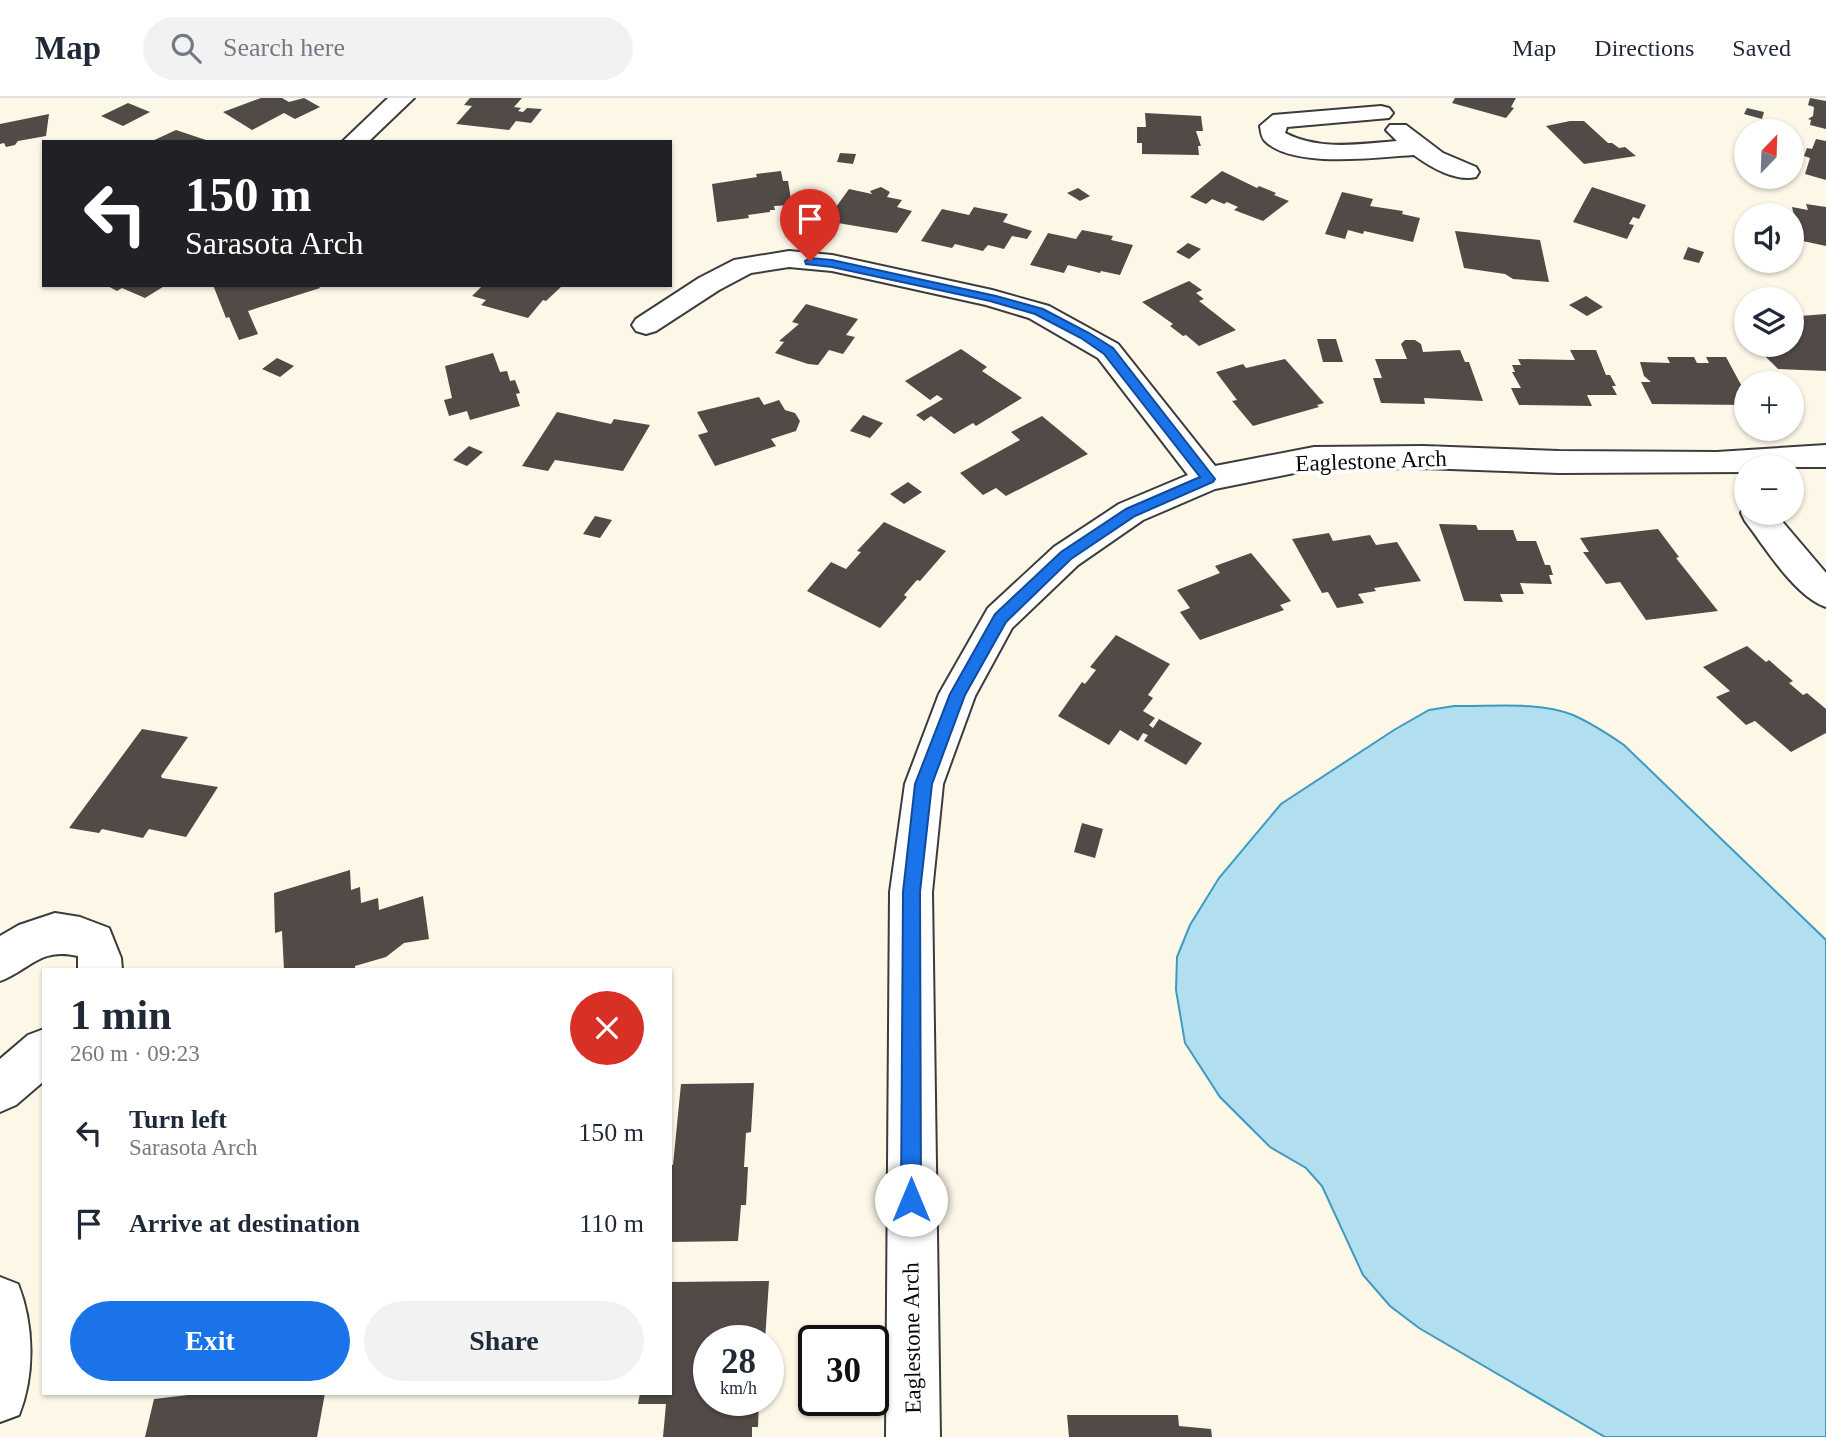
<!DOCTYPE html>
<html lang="en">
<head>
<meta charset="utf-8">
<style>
  body { margin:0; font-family:"Times New Roman",serif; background:#f2f2f3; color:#1f2937; height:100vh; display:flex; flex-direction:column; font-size:26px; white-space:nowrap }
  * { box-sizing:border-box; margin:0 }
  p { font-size:23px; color:#747a83 }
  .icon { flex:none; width:38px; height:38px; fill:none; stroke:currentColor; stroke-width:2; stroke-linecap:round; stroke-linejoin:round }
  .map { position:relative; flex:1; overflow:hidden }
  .drawer { position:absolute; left:42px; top:870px; width:630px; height:427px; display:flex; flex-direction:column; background:#fff; border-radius:0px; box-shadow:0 2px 5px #0004 }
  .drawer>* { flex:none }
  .banner { position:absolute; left:42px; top:42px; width:630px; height:147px; border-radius:0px; box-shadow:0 2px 5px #0004; background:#202124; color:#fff; overflow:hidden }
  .needle { width:46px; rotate:23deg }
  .controls { position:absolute; left:1734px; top:21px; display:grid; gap:14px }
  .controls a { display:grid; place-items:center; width:70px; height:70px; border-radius:50%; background:#fff; box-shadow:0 2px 5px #0004; font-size:35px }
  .speed { position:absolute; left:693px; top:1227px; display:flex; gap:14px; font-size:35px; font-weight:700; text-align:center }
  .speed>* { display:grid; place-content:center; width:91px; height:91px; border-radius:50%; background:#fff; box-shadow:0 2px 5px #0004; line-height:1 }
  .speed small { font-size:18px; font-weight:400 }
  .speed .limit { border:4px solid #111; border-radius:10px; background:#fff; color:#111 }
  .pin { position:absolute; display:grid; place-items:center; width:60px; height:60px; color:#fff; margin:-72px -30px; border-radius:50% 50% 50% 0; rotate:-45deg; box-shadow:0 0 7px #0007 }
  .pin .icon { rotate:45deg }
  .me { position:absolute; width:77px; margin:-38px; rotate:0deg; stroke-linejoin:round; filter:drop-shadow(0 0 5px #0008) }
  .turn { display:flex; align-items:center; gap:24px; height:147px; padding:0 28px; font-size:32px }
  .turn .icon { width:91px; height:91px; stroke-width:2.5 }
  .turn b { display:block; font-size:49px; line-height:60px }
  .round { display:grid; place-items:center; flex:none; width:74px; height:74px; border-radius:37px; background:#f2f2f3 }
  .headline { display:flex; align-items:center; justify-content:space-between; height:119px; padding:0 28px }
  h1 { font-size:42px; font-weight:800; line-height:52px }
  .cta { display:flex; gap:14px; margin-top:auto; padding:14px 28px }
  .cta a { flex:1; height:80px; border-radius:42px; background:#1a73e8; color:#fff; font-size:28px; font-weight:800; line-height:80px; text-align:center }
  .cta a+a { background:#f2f2f3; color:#1f2937 }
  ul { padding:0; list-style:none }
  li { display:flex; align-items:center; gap:21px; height:91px; padding:0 28px }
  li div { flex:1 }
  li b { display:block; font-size:26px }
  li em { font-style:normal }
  header { display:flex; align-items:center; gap:42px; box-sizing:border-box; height:98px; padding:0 35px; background:#fff; border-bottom:2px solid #e0e1e3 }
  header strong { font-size:33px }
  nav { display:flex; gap:38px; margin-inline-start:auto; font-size:24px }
  .search { width:490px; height:63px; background:#f2f2f3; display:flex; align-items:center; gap:18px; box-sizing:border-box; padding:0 24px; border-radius:38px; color:#747a83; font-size:26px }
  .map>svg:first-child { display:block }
</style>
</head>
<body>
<header>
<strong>Map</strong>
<div class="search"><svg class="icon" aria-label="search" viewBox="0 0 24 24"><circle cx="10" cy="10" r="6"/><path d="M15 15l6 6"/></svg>Search here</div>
<nav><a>Map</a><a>Directions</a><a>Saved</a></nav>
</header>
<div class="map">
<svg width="1826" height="1339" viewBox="0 0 1826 1339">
  <rect width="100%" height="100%" fill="#fdf7e8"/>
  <path fill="#b1dfef" stroke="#3f9abf" stroke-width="2" d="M 1454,608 C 1492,609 1537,603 1573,617 C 1591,625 1608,636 1624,647 L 1826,842 L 1826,1339 L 1605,1339 L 1419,1230 L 1390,1208 L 1363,1177 L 1322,1088 L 1306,1070 L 1270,1049 L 1220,999 L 1185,945 L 1176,892 L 1177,859 L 1190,827 L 1219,780 L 1281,706 L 1394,632 L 1429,612 Z"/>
  <path fill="#514a47" d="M 261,0 L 282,0 L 289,4 L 304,0 L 320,9 L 295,21 L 284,15 L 252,32 L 223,14 Z
    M 470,0 L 522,0 L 514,9 L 521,10 L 518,13 L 523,14 L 527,10 L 542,11 L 531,25 L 516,23 L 509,32 L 456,26 L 472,8 L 464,7 Z
    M 1455,0 L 1516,0 L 1511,9 L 1514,10 L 1506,20 L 1452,5 Z
    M 1810,0 L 1826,3 L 1826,31 L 1810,27 L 1811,22 L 1808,21 L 1813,18 L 1814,9 L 1808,7 Z
    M 128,5 L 150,14 L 123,28 L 101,18 Z
    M 1747,10 L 1764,14 L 1762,21 L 1744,16 Z
    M 1145,15 L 1201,18 L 1203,33 L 1196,33 L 1201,48 L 1198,48 L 1199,57 L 1142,56 L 1142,45 L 1137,45 L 1137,29 L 1146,29 Z
    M 49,16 L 46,38 L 18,43 L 15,47 L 6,49 L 4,45 L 0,46 L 0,26 Z
    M 1570,23 L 1584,23 L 1608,45 L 1612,45 L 1619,50 L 1625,49 L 1636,58 L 1584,66 L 1546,28 Z
    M 176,32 L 206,42 L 150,44 Z
    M 1816,41 L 1826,43 L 1826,82 L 1805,76 L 1810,60 L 1804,58 L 1807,50 L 1812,51 Z
    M 840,55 L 856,56 L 853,66 L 837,64 Z
    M 781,73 L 783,83 L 788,83 L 792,107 L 774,108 L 775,112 L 770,112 L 770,114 L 748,117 L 749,120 L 717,124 L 712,86 L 757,79 L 756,76 Z
    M 1222,73 L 1257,90 L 1259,88 L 1276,95 L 1274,97 L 1289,103 L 1263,123 L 1234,112 L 1238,109 L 1227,104 L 1224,106 L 1212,101 L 1206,106 L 1190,99 Z
    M 881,89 L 890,94 L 887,99 L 902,102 L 897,109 L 912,113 L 897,135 L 826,123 L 849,91 L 872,96 L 870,93 Z
    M 1592,89 L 1646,107 L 1639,121 L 1633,119 L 1629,126 L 1634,127 L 1627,141 L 1573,124 Z
    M 1078,90 L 1090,98 L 1080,103 L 1067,95 Z
    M 1342,94 L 1373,101 L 1370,108 L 1403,113 L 1402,116 L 1420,120 L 1413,144 L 1364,133 L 1363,136 L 1348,132 L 1345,141 L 1325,136 Z
    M 1806,106 L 1826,109 L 1826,148 L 1798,142 L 1795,127 L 1792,127 L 1792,122 L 1795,122 L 1792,109 L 1808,112 Z
    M 974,109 L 1008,116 L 1003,124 L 1032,133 L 1027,141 L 1012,138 L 1004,151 L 988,147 L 983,153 L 955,146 L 952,150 L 921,143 L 942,111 L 969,117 Z
    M 1082,132 L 1113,138 L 1111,142 L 1133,147 L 1120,177 L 1101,173 L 1100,175 L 1068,167 L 1064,175 L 1030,167 L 1048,135 L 1076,141 Z
    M 1455,133 L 1540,142 L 1549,184 L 1513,181 L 1505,176 L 1464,170 Z
    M 1188,145 L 1201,151 L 1189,161 L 1176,154 Z
    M 1688,149 L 1704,154 L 1699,165 L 1683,161 Z
    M 1189,183 L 1202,192 L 1196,195 L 1204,201 L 1199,203 L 1236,232 L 1199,248 L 1186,237 L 1183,238 L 1170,228 L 1173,226 L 1142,204 Z
    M 106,187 L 166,187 L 145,200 L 122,190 L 117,193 Z
    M 213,187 L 318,187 L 320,190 L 248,213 L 258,236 L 239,242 L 229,219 L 226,220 Z
    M 483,187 L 563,187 L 546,203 L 543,202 L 528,220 L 481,207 L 486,202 L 472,198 Z
    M 1586,198 L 1603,209 L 1587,218 L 1569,207 Z
    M 806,206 L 858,221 L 846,237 L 855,239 L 843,256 L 829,252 L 818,267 L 808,266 L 775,255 L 784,244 L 779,243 L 799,226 L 792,224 Z
    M 1792,209 L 1800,218 L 1826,216 L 1826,273 L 1778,271 L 1754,247 L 1792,247 Z
    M 1317,241 L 1336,241 L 1343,264 L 1323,264 Z
    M 1405,242 L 1415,242 L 1421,246 L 1423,254 L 1460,252 L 1465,264 L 1469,264 L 1483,303 L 1424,300 L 1425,306 L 1381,305 L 1373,280 L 1382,280 L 1375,261 L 1407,261 L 1401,246 Z
    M 961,251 L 987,269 L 982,273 L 1022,300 L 976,328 L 973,325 L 954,336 L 931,318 L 924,323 L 916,317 L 943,301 L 937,297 L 930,302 L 905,283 Z
    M 1570,252 L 1596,252 L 1606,277 L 1610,277 L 1616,288 L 1612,288 L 1617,297 L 1587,297 L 1592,308 L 1519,307 L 1511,290 L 1521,290 L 1512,274 L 1515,274 L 1512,267 L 1521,267 L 1518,261 L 1575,262 Z
    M 493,255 L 500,274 L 507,273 L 510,283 L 515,282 L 520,295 L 516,296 L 520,308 L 470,322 L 467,313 L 449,318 L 444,302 L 452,300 L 445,268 Z
    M 1667,259 L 1694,259 L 1697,265 L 1709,265 L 1706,259 L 1726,259 L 1746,296 L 1746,307 L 1652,306 L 1641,284 L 1651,284 L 1644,278 L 1640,264 L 1670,265 Z
    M 277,260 L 294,268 L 280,279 L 262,271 Z
    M 1285,261 L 1324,305 L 1317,307 L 1319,309 L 1253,328 L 1232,303 L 1237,302 L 1216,274 L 1243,266 L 1246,270 Z
    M 759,299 L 764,307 L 779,302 L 785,312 L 795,315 L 800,323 L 796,333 L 771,341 L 776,348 L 715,368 L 698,337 L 708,334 L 697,314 Z
    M 557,314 L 611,326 L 614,321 L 650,327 L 623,373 L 555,362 L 548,373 L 522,368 Z
    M 863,317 L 883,325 L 870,340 L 850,333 Z
    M 1042,318 L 1088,356 L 1006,398 L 996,390 L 983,397 L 960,375 L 1020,342 L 1011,334 Z
    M 469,348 L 483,354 L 467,368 L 453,362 Z
    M 908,384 L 922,394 L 904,406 L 890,396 Z
    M 595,418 L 612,422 L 600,440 L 583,436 Z
    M 884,424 L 946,453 L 920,483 L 917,482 L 904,497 L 907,499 L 880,530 L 807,493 L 831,464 L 846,471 L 861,454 L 857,453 Z
    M 1439,426 L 1476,427 L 1478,432 L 1513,432 L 1517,443 L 1536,443 L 1545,467 L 1550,467 L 1553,477 L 1549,477 L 1552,486 L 1520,485 L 1524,496 L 1500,496 L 1503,504 L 1464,503 Z
    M 1658,431 L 1679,459 L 1676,460 L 1718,513 L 1646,522 L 1620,484 L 1606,486 L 1583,454 L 1589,454 L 1580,440 Z
    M 1329,435 L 1333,443 L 1370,437 L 1376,447 L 1397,444 L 1421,483 L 1374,490 L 1376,493 L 1358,496 L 1364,505 L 1337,510 L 1328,494 L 1322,495 L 1292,441 Z
    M 1251,455 L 1291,503 L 1280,507 L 1284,512 L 1200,542 L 1180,514 L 1190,510 L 1177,492 L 1220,475 L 1215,468 Z
    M 1116,537 L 1170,566 L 1148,597 L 1153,600 L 1143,613 L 1155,620 L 1149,627 L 1153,630 L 1159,621 L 1202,645 L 1186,667 L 1144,643 L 1148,637 L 1143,635 L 1138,643 L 1120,632 L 1109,647 L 1058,618 L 1082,584 L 1085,586 L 1096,572 L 1090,569 Z
    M 1747,548 L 1766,564 L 1769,562 L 1793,583 L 1789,585 L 1803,597 L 1807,595 L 1826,611 L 1826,635 L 1791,654 L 1755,623 L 1746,627 L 1716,599 L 1730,593 L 1703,569 Z
    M 142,631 L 188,639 L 161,678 L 162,680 L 218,689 L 186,739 L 149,731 L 143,740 L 102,731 L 99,735 L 69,730 Z
    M 1082,725 L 1103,731 L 1095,760 L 1074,754 Z
    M 350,772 L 351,792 L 360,789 L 361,805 L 378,800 L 379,812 L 423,798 L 429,841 L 404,845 L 386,859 L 355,868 L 355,872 L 284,872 L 282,833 L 275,835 L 274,795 Z
    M 754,985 L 751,1034 L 746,1035 L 744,1069 L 748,1069 L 746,1107 L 741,1107 L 738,1143 L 670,1144 L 670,1066 L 673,1067 L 681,986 Z
    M 769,1183 L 765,1242 L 709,1242 L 709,1302 L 759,1302 L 758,1329 L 752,1329 L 752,1339 L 663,1339 L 666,1306 L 638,1306 L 640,1295 L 670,1295 L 670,1184 Z
    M 205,1295 L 325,1295 L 317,1339 L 145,1339 L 154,1301 Z
    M 1067,1317 L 1178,1317 L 1179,1328 L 1211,1331 L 1212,1339 L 1069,1339 Z"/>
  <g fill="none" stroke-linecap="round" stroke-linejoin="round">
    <defs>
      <path id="minor" d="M 388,0 L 414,0 L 368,44 L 342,44 Z
        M 1381,8 L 1389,10 L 1393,15 L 1389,20 L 1287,29 L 1285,35 C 1320,53 1360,46 1397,43 L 1386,32 L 1390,27 L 1406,27 L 1443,55 L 1476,69 L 1479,74 L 1476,79 C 1456,84 1430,69 1414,57 C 1378,59 1293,71 1265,43 C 1261,39 1261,33 1260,28 L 1273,17 Z
        M 789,153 L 832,157 L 992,192 L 1049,208 L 1118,246 L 1215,368 L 1314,349 L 1423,348 L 1559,353 L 1717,354 L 1826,347 L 1826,369 L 1746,369 L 1746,374 L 1559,375 L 1423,370 L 1314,371 L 1215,391 L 1143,422 L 1078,467 L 1012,530 L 975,598 L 943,686 L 932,794 L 940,1339 L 886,1339 L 890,794 L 905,686 L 939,596 L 988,510 L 1054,449 L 1119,406 L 1188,377 L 1098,260 L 1029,220 L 986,207 L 832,173 L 789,169 L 751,175 L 719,192 L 656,233 L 646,236 L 636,233 L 632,227 L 636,221 L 699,180 L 734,162 Z
        M 1746,406 L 1746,415 L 1775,415 L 1826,475 L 1826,509 C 1795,499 1765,449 1745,423 L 1741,415 Z
        M 55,815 L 80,819 L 109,830 L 121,860 L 122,872 L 78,872 L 78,858 C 40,849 31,871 0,883 L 0,838 L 19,827 Z
        M 44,931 L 44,983 L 16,1007 L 0,1014 L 0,961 L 28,937 Z
        M 0,1179 L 18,1186 C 34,1226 35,1277 19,1317 L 0,1324 Z"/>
    </defs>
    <use href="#minor" stroke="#3c3c3c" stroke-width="4"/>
    <use href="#minor" fill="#fff" fill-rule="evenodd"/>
  </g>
  <path fill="#1a73e8" stroke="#114b97" stroke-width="2" d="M 810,160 L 832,162 L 996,198 L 1043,211 L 1089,235 L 1113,250 L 1215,381 L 1213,384 L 1135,418 L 1071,461 L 1006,524 L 965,597 L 932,686 L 920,794 L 921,1102 L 918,1109 L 911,1112 L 904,1109 L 901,1102 L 903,794 L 915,686 L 950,596 L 995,516 L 1061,454 L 1126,411 L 1200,379 L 1104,256 L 1081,240 L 1035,216 L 990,203 L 832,169 L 806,166 L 805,163 Z"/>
  <g text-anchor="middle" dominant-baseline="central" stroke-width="7" stroke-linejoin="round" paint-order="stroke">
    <g font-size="23" fill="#090909" stroke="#fff">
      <text transform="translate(1371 363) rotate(-2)">Eaglestone Arch</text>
      <text transform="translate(912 1240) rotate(-91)">Eaglestone Arch</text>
    </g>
  </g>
</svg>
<div class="controls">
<a><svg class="needle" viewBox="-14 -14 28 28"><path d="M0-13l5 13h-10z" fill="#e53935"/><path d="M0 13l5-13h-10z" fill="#747a83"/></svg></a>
<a><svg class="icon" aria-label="sound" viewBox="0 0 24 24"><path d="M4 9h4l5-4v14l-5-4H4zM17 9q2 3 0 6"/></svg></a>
<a><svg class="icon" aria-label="layers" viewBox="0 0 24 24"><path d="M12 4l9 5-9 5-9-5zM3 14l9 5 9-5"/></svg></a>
<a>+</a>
<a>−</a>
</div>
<div class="speed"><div>28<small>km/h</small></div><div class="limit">30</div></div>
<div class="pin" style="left:810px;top:163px;background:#d93025"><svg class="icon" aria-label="arrive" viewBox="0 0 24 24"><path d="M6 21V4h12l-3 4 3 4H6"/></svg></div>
<svg class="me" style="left:911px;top:1102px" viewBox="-20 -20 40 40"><circle r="19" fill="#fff"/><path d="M0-13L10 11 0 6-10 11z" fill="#1a73e8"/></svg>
<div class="banner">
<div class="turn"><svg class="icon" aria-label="left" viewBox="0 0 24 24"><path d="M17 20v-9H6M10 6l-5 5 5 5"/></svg><div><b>150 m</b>Sarasota Arch</div></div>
</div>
<section class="drawer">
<div class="headline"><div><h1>1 min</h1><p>260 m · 09:23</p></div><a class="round" style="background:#d93025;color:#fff"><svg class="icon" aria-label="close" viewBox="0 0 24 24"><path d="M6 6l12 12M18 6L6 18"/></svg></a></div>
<ul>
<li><svg class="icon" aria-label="left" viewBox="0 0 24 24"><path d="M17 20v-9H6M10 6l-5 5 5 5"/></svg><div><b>Turn left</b><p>Sarasota Arch</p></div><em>150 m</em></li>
<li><svg class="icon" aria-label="arrive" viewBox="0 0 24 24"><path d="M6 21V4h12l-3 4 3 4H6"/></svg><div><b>Arrive at destination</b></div><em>110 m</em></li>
</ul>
<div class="cta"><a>Exit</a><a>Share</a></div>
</section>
</div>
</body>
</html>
